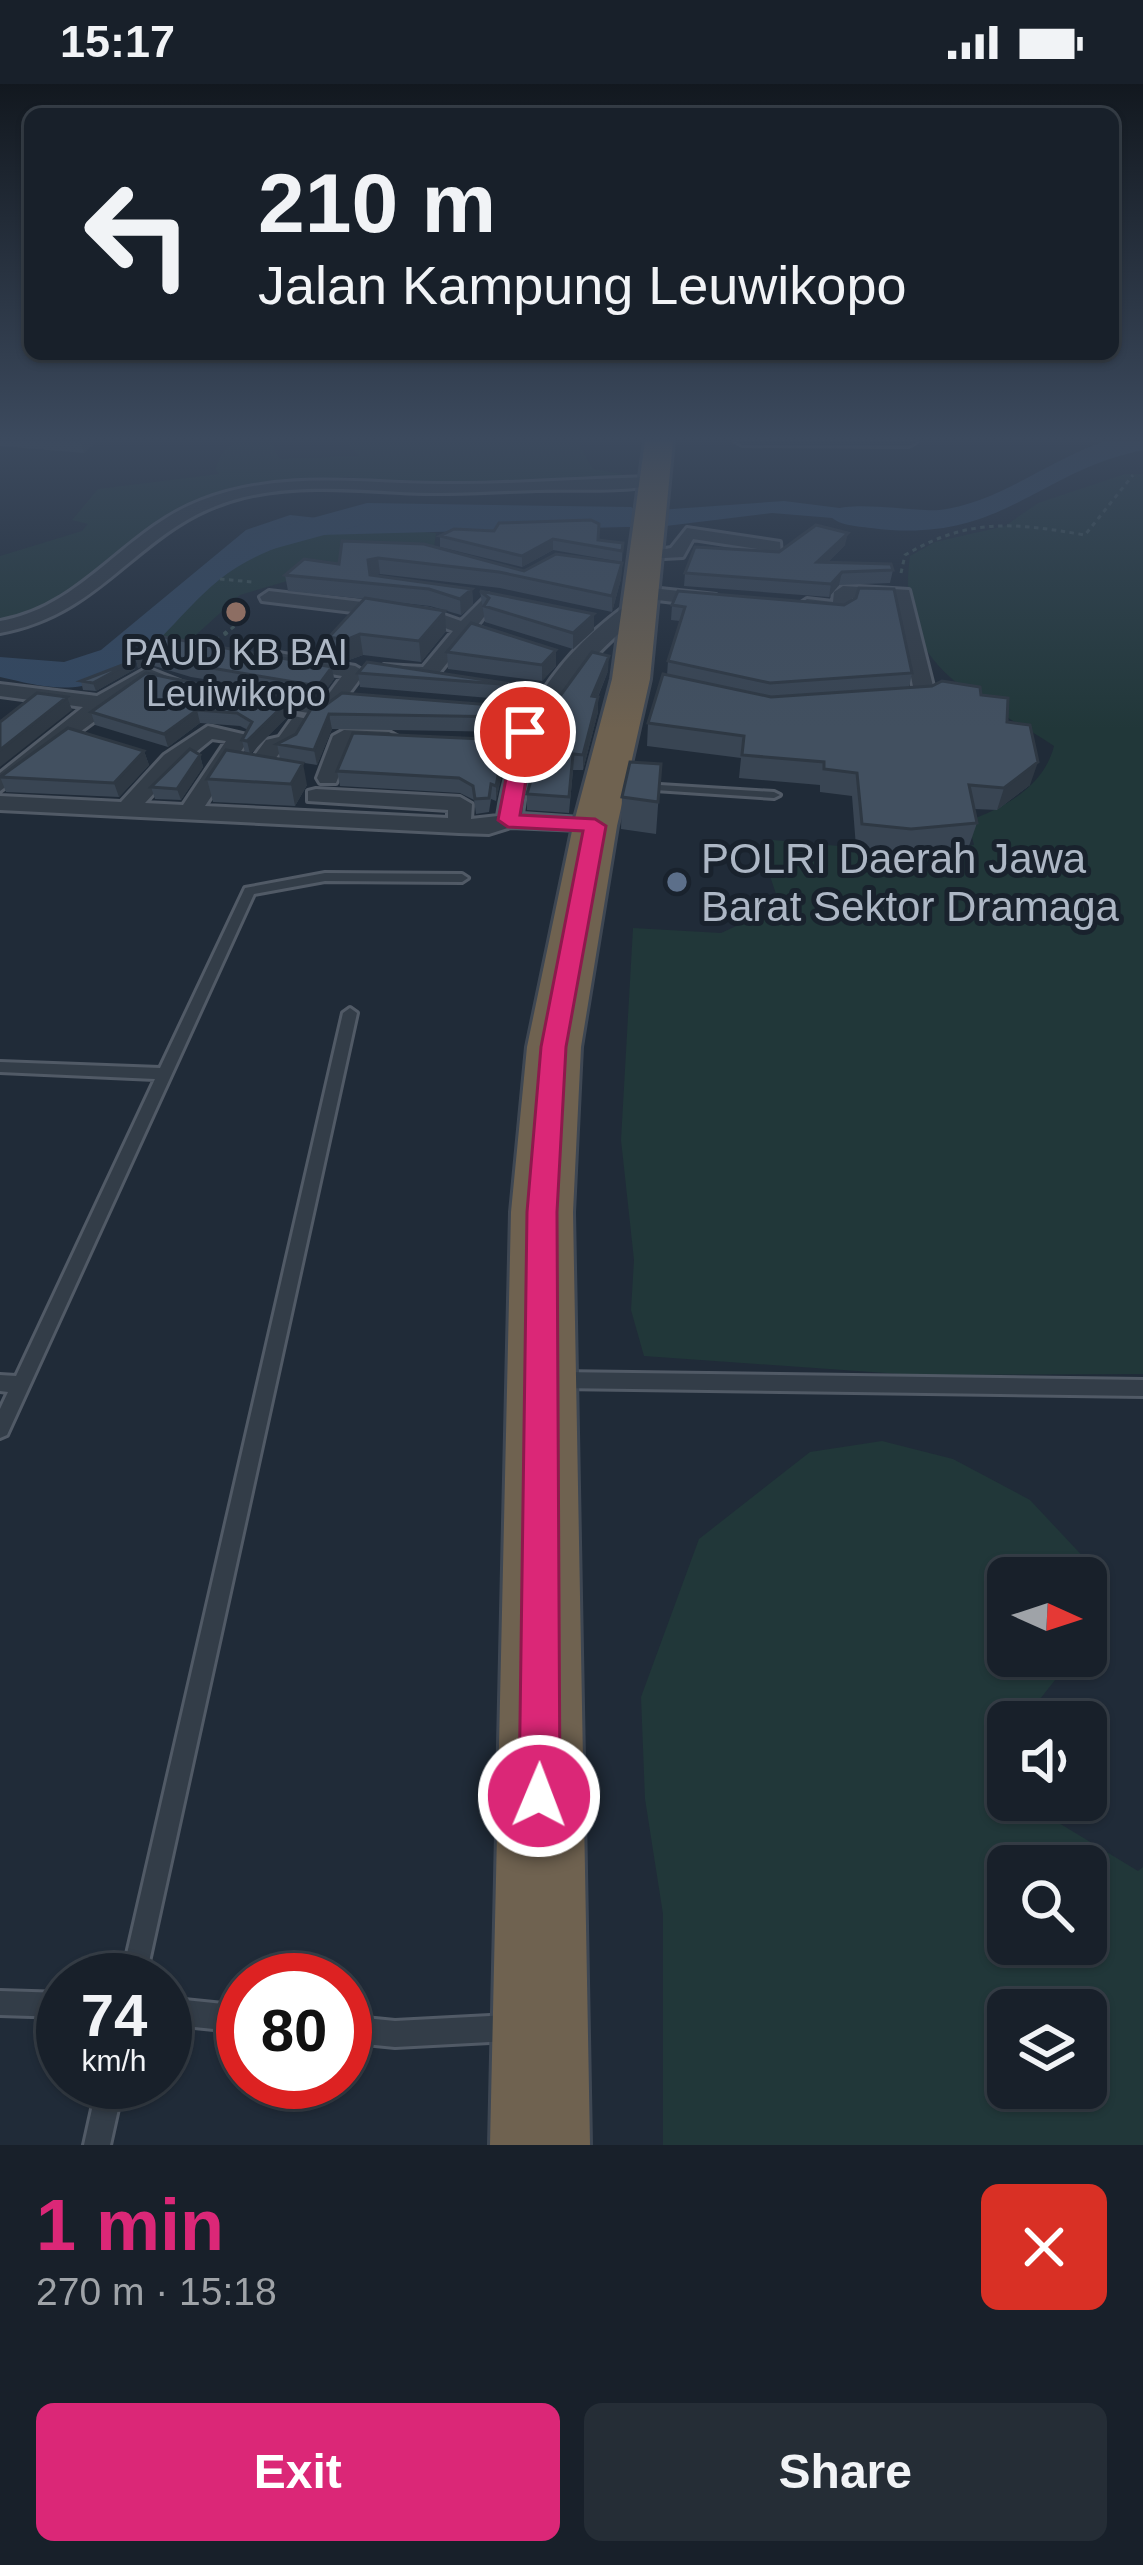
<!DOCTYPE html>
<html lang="en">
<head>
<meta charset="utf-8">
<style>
  body { margin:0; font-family:Arial,sans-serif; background:#252d36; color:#f1f3f6; height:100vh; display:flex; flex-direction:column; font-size:45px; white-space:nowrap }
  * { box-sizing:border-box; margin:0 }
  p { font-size:39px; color:#9fa3a8 }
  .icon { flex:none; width:66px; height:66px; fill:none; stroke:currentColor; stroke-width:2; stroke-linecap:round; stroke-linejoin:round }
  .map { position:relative; height:2061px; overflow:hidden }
  .sheet { display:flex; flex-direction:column; background:#18202a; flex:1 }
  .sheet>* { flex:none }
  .guide { position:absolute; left:24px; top:24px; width:1095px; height:252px; border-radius:18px; box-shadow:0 3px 9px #0004,0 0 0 3px #363e47; background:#18202a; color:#f1f3f6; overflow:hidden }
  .needle { width:78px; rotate:93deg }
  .tools { position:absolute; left:987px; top:1473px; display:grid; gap:24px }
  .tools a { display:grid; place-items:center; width:120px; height:120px; border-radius:18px; background:#18202a; box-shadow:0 3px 9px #0004,0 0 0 3px #363e47; font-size:60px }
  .speed { position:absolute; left:36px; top:1869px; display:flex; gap:24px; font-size:60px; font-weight:700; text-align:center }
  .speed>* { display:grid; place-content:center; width:156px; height:156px; border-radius:50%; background:#18202a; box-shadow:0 3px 9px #0004,0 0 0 3px #363e47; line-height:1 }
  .speed small { font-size:30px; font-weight:400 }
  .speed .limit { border:18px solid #d22; background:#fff; color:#111 }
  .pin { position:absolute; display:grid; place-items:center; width:102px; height:102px; color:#fff; margin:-51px; border:6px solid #fff; border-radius:50%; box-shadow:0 3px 12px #0007 }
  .me { position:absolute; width:132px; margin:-66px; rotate:1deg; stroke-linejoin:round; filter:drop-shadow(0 0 9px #0008) }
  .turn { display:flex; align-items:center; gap:42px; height:252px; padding:0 36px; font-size:54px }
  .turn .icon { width:156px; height:156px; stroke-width:2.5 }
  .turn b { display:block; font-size:84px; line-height:102px }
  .round { display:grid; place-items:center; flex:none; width:126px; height:126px; border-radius:18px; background:#252d36 }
  .headline { display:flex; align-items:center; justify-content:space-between; height:204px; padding:0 36px }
  h1 { font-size:72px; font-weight:700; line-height:90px; color:#db2777 }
  .action { display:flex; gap:24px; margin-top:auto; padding:24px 36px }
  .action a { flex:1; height:138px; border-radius:18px; background:#db2777; color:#fff; font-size:48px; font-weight:700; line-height:138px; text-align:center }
  .action a+a { background:#252d36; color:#f1f3f6 }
  .status { display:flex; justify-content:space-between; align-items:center; height:84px; padding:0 60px; background:#18202a; direction:ltr }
  .status svg { height:33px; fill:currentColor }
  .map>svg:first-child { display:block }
</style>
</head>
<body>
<div class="status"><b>15:17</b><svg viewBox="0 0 49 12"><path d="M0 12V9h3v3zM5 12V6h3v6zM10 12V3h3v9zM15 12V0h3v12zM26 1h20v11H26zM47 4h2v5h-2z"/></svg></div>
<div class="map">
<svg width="1143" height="2061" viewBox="0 0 1143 2061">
  <rect width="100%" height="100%" fill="#202b38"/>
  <path fill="#213739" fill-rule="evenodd" d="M 237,357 L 272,359 L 280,375 L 359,372 L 348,361 L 351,357 L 577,357 L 593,385 L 622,390 L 622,396 L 412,401 L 348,393 L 235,405 L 166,433 L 36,531 L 0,536 L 0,472 L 82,447 L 88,440 L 72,436 L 98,405 L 219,390 L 215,385 L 223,367 Z
    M 1125,390 L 1143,390 L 1143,1290 L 914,1291 L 644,1272 L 631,1226 L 634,1176 L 621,1056 L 633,844 L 721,849 L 780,822 L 760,762 L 773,756 L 905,768 L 974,761 L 968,737 C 1006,723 1044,702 1054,662 C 977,611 894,585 910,472 L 935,458 L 1005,442 L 1038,419 Z
    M 362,443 L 436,449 L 433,471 L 343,471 L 335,483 L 240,511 L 187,559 L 147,567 L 181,516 L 261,459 Z
    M 882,1357 L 953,1375 L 1030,1416 L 1090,1480 L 1086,1524 L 1086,1494 L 1008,1494 L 1008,1572 L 1074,1572 L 1029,1629 L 1031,1638 L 1008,1638 L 1008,1716 L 1046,1716 L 1049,1733 L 1138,1787 L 1143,1783 L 1143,2061 L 663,2061 L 663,1830 L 645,1715 L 641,1613 L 699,1455 L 810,1368 ZM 1008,1782 L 1086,1782 L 1086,1860 L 1008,1860 ZM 1008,1926 L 1086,1926 L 1086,2004 L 1008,2004 Z"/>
  <path fill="#324760" d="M 784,417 L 919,434 L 929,442 L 772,429 L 666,442 L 319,451 C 284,459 248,473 219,496 C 174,532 142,591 82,602 C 55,607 27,599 0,593 L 0,573 L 64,578 L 101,566 L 246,446 L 290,431 L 354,438 L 505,437 Z"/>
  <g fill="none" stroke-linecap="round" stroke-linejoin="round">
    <path fill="#324760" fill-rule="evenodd" d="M 1106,357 L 1143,357 L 1143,366 C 1035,388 1002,461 871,444 C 856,442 838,442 828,430 C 841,414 913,428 939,426 C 1000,419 1049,375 1106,357 Z
      M 367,419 L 631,423 L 648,433 L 631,443 L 368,439 L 262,468 L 245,458 L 250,451 Z"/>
    <defs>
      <path id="lane" d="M 644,700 L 774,708 L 780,711 L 774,714 L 640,705 L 640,701 Z
        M 325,789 L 462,790 L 468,794 L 462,798 L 325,797 L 254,810 L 7,1351 L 0,1354 L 0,1325 L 8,1308 L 0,1307 L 0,1291 L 16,1292 L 155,995 L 0,988 L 0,978 L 160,984 L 245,804 Z
        M 350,924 L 357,929 L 145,1896 L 121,1896 L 343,929 Z
        M 558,1288 L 1143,1296 L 1143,1312 L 558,1304 L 552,1302 L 549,1296 L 552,1290 Z
        M 0,1907 L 63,1909 L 63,1933 L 0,1931 Z
        M 165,1914 L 243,1922 L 243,1948 L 165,1940 Z
        M 509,1931 L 518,1935 L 522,1944 L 518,1953 L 509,1957 L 395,1963 L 345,1958 L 345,1932 L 395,1937 Z
        M 98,1998 L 124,1998 L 110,2061 L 84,2061 Z"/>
      <path id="street" d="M 735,357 L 915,357 L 916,358 L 909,362 L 742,361 Z
        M 651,393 L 657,395 L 657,401 C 618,408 576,405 537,406 C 492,407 445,411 400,408 C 347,405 296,401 244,413 C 138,439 110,529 0,549 L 0,537 C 83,523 125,445 202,416 C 268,391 334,396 402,399 C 484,403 569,395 651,393 Z
        M 687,444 L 780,458 L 781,471 L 772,476 L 766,475 L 764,466 L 693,455 L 683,473 L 645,475 L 636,470 L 671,464 Z
        M 843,502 L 909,506 L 936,614 L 933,618 L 897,619 L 887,613 L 897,607 L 914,607 L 895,515 L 852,514 L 851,525 L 842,531 L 798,521 L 807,515 L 833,518 L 834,508 Z
        M 642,503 L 716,511 L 725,517 L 716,523 L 649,515 L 649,522 C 574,589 535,627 522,730 L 595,735 L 607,742 L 603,747 L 511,743 L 489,750 L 459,749 L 0,726 L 0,712 L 121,718 L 164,671 L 208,642 L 251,652 L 205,722 L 448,734 L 448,726 L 308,717 L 308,707 L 316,705 L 460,713 L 472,720 L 471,735 L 498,732 C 513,635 556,569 638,513 L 633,509 ZM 212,655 L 226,657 L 183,721 L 145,719 L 180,681 Z
        M 269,507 L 430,526 L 461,537 L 488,510 L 497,516 L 477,542 L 511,557 L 501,563 L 469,552 L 435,594 L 391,591 L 381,585 L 384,581 L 423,583 L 453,547 L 427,537 L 262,517 L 260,513 Z
        M 267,567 L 355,582 L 365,588 L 334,630 L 327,632 L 241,618 L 241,610 L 248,608 L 322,619 L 342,592 L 260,577 L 257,573 Z
        M 147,584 L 187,600 L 177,606 L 149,597 L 0,707 L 0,689 L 83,623 L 0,612 L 0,600 L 97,612 Z
        M 294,632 L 312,636 L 295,663 L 282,666 L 265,688 L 249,688 L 246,683 L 266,656 L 279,653 Z
        M 344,646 L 389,648 L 400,654 L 389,660 L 352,659 L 336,699 L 320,699 L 317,694 L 333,652 Z"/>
      <path id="highway" d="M 645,357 L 673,357 L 650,595 L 617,742 L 581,963 L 573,1128 L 590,2061 L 490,2061 L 511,1128 L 527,963 L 573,742 L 612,595 Z"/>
    </defs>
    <use href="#lane" stroke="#515a66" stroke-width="6"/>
    <use href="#street" stroke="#515a66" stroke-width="6"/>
    <use href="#highway" stroke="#3e4753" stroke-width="6"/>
    <path stroke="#3f5456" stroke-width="3" stroke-dasharray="4.5 4.5" stroke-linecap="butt" d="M 901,489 L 905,471 C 970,433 1015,439 1085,451 L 1133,391
      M 220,495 L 252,498
      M 224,551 L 251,528"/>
    <path stroke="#3f5456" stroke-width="4.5" stroke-dasharray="6 6" stroke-linecap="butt" d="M 206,566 L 227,548"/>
    <use href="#lane" fill="#333d48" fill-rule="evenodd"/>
    <use href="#street" fill="#333d48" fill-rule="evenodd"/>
    <use href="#highway" fill="#6f6250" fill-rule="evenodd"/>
  </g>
  <path fill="#394553" d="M 0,357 L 97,357 L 84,369 L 0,362 Z
    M 440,452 L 599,456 L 623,459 L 622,478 L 553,466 L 522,483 L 440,463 Z
    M 342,457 L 524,487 L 622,479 L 621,495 L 612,528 L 500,504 L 380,490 L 371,492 L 472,505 L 473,521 L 461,531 L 430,522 L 374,516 L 446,547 L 421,578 L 363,571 L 349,576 L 333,574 L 329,553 L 365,515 L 288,507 L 285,491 L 339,480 Z
    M 845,461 L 828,478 L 893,486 L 890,499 L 839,501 L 829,513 L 684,502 L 685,489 L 779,468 Z
    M 480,507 L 594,530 L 594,546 L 573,565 L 485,538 Z
    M 678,507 L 912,589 L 909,604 L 981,611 L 1007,638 L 1030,701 L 997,726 L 974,725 L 977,739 L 969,762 L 905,768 L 856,763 L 852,712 L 820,708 L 820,701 L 739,694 L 741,674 L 647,662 L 648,639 L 667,591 L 668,577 L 680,537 L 671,536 L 672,521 Z
    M 158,552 L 332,583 L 334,595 L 320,614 L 191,593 L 148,580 L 138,584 L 135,571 Z
    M 556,566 L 556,582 L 542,597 L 448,585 L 447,568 Z
    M 135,585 L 96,607 L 83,606 L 81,597 Z
    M 608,587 L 598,613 L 598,628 L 583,686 L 573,686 L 569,729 L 527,726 L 527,710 Z
    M 358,589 L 525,602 L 526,617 L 360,603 Z
    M 287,618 L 290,630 L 250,670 L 245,669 L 242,656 L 248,646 L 240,642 L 200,639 L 168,663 L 95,641 L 91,628 Z
    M 314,620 L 517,623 L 517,638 L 513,648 L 332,645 L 317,681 L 280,675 L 277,660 L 296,650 Z
    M 505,656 L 506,670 L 496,717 L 491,715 L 489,728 L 476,730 L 474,716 L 460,709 L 340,702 L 337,687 Z
    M 144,667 L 149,681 L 119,713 L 6,708 L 0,693 Z
    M 200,671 L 203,683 L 181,716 L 155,715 L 151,703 Z
    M 661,680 L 656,750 L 621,745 L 622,713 Z
    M 207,695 L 307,701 L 295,722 L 213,718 Z"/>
  <path fill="#2e3843" d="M 80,357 L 97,357 L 84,369 Z
    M 848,449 L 845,461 L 815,491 L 817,478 Z
    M 553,455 L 553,466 L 522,483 L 522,472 Z
    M 378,474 L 380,490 L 370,492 L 368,476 Z
    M 622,479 L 621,495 L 612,528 L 612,512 Z
    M 842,488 L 839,501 L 829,513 L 831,500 Z
    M 472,505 L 473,521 L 461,531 L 460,515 Z
    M 445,527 L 446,547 L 421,578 L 419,557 Z
    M 594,530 L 594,546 L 573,565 L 573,549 Z
    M 360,550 L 363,571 L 349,576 L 346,556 Z
    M 556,566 L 556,582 L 542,597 L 542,581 Z
    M 145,567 L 148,580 L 138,584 L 135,571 Z
    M 609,572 L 608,587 L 592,627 L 592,612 Z
    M 133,577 L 135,585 L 96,607 L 93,599 Z
    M 332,583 L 334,595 L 320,614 L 318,602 Z
    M 67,613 L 72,626 L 0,683 L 0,666 Z
    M 598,613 L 598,628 L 583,686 L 583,671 Z
    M 287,618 L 290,630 L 250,670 L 247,657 Z
    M 517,623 L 517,638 L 513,648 L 512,633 Z
    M 197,626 L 200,639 L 168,663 L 164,650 Z
    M 329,630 L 332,645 L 317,681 L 314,666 Z
    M 505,656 L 506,670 L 496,717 L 496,702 Z
    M 144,667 L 149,681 L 119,713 L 114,699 Z
    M 200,671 L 203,683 L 181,716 L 177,705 Z
    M 1038,678 L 1030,701 L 997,726 L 1004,704 Z
    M 303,679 L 307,701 L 295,722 L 291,700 Z"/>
  <path fill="#425060" stroke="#2e3843" stroke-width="3" d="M 591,436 L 599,440 L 598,456 L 623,459 L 622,467 L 553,455 L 522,472 L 440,452 L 454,445 L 494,447 L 499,439 Z
    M 816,441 L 848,449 L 817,478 L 891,480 L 893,486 L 842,488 L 831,500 L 685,489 L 695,463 L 779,468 Z
    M 342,457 L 424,460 L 524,487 L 556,470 L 622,479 L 612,512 L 499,488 L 378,474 L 368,476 L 370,491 L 472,505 L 460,515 L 429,505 L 285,491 L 304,475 L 339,480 Z
    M 859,504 L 894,505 L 912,589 L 770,599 L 668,577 L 685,523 L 672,521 L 678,507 L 844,521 L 856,514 Z
    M 480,507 L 594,530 L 573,549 L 484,522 L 489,514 Z
    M 365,514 L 445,527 L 419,557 L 360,550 L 346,556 L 329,553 Z
    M 471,539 L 556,566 L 542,581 L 447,568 Z
    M 158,552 L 332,583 L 318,602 L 188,580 L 145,567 L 135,571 Z
    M 592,568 L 609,572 L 592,612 L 598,613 L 583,671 L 573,670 L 569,713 L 527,710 L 552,623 Z
    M 133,577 L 93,599 L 81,597 Z
    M 367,578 L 525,602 L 358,589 Z
    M 146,589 L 287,618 L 247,657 L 242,656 L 252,638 L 237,629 L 197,626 L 164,650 L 91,628 Z
    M 663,590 L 771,613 L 932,602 L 942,597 L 980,603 L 981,611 L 1008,614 L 1007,638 L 1030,641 L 1038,678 L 1004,704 L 969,701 L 977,739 L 911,745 L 862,740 L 857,689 L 824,685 L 824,678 L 742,671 L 744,652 L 648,639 Z
    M 37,609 L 67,613 L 0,666 L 0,638 Z
    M 342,609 L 517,623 L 512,633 L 329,630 L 314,666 L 277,660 L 296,650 L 314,620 L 327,620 Z
    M 68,644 L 144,667 L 114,699 L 0,693 Z
    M 353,649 L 505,656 L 496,702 L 491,700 L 489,714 L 475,715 L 473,702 L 459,694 L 337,687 Z
    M 190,665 L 200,671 L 177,705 L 151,703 Z
    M 226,666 L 303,679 L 291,700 L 207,695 Z
    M 630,678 L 661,680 L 658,718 L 622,713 Z"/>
  <linearGradient id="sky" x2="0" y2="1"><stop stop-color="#12181f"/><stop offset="0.55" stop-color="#3c4a5e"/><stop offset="1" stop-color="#3c4a5e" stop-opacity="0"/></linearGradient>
  <rect width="1143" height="645" fill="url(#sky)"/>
  <path fill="#db2777" stroke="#8e194d" stroke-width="3" d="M 525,642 L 534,648 L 520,731 L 595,735 L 606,742 L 566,963 L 557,1128 L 560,1712 L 554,1726 L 539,1732 L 525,1726 L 519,1712 L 527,1128 L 541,963 L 583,747 L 508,743 L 498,736 L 515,648 Z"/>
  <circle fill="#8d6e63" stroke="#19222d" stroke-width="4.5" cx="236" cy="528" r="12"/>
  <circle fill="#5c6f8a" stroke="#19222d" stroke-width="4.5" cx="677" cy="798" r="12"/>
  <g text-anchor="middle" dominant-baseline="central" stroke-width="10" stroke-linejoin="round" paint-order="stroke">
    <g font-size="36" fill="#adb7c5" stroke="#19222d">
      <text x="236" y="568">PAUD KB BAI<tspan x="236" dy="41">Leuiwikopo</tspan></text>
    </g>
    <g font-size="42" fill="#adb7c5" stroke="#19222d" text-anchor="start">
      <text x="701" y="774">POLRI Daerah Jawa<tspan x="701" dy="48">Barat Sektor Dramaga</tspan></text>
    </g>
  </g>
</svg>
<div class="tools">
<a><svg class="needle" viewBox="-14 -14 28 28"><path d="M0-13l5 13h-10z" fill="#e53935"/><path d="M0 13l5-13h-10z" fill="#9fa3a8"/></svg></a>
<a><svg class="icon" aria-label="sound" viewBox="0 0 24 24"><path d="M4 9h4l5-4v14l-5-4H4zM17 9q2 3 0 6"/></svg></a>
<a><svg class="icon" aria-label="search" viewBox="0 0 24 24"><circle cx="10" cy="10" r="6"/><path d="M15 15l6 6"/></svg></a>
<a><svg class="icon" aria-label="layers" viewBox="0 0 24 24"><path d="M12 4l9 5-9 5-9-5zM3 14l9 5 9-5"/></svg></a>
</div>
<div class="speed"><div>74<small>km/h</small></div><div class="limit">80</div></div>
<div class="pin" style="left:525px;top:648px;background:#d93025"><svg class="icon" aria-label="arrive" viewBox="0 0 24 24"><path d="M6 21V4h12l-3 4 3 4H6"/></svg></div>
<svg class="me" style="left:539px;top:1712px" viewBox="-20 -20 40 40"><circle r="17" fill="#db2777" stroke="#fff" stroke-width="3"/><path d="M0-11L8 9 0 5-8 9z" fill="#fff"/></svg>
<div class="guide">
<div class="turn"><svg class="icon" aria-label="left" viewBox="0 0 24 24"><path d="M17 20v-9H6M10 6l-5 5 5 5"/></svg><div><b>210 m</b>Jalan Kampung Leuwikopo</div></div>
</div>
</div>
<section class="sheet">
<div class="headline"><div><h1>1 min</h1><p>270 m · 15:18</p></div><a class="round" style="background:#d93025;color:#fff"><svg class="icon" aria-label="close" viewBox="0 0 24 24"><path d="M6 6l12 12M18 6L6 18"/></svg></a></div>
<div class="action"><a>Exit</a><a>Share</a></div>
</section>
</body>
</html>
